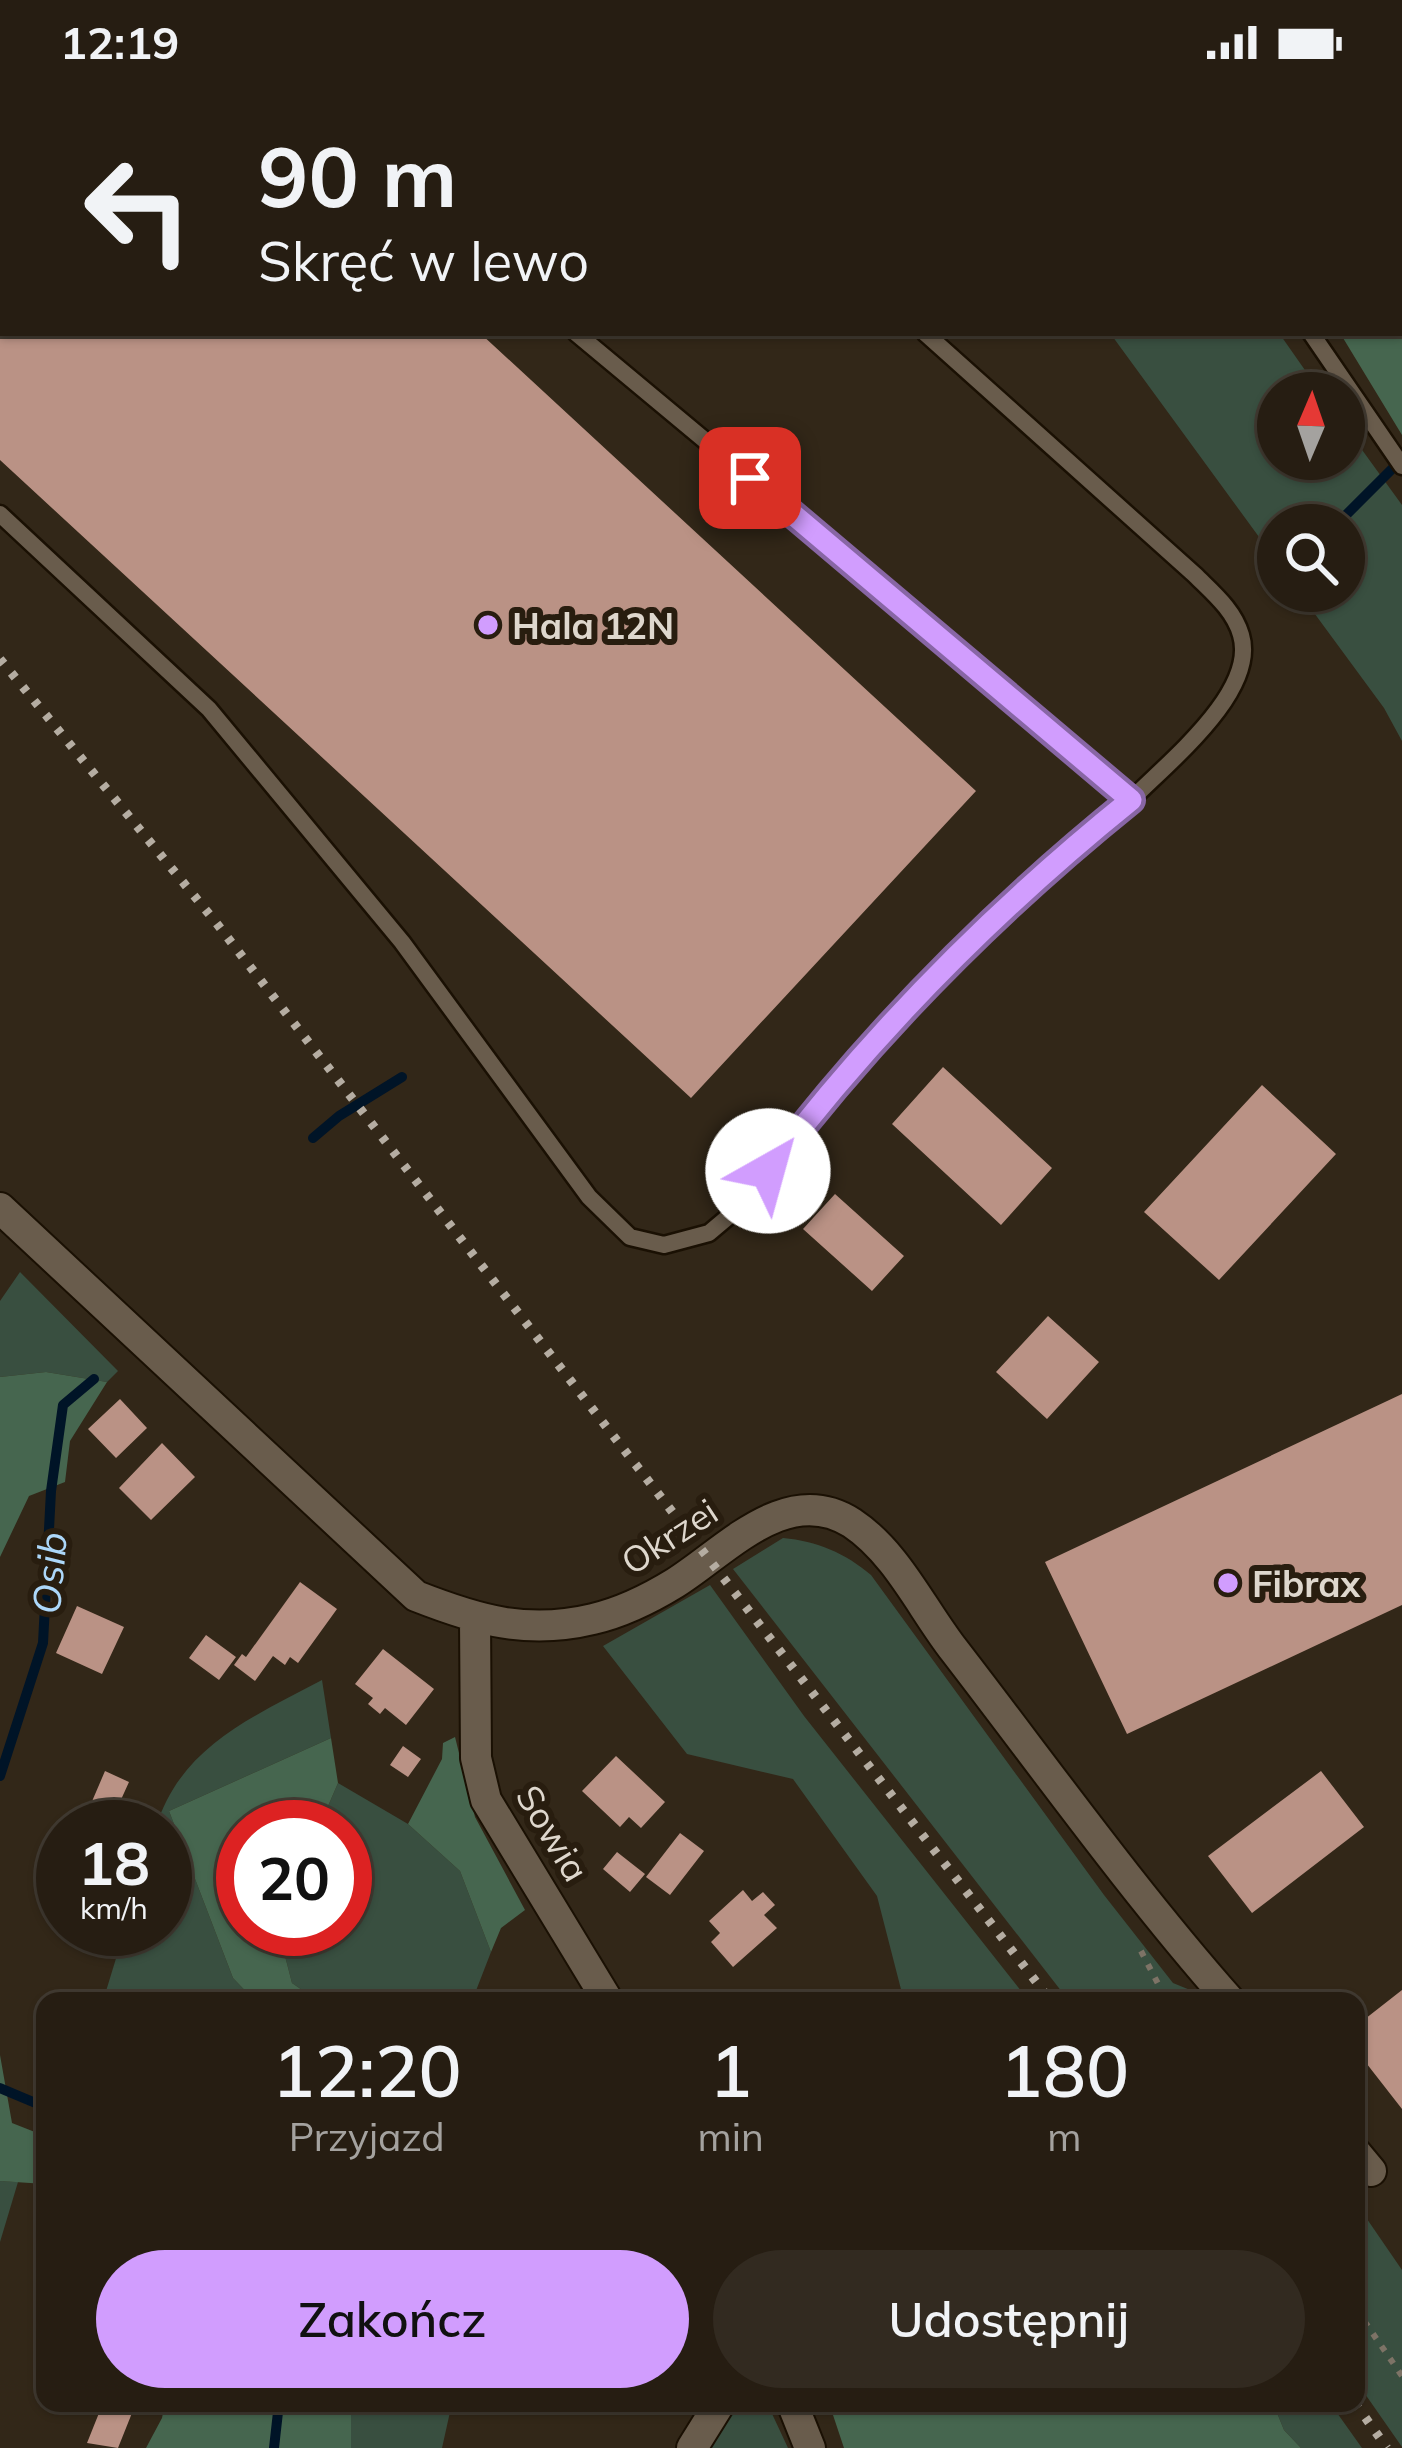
<!DOCTYPE html>
<html lang="pl">
<head>
<meta charset="utf-8">
<style>
  body { margin:0; font-family:Mulish,sans-serif; background:#322a20; color:#f1f3f6; height:100vh; display:flex; flex-direction:column; font-size:45px; white-space:nowrap }
  * { box-sizing:border-box; margin:0 }
  p { font-size:39px; color:#a4a29f }
  .icon { flex:none; width:66px; height:66px; fill:none; stroke:currentColor; stroke-width:2; stroke-linecap:round; stroke-linejoin:round }
  .map { position:relative; flex:1; overflow:hidden }
  .sheet { position:absolute; left:36px; top:1908px; width:1329px; height:420px; display:flex; flex-direction:column; background:#261d12; border-radius:24px; box-shadow:0 3px 9px #0004,0 0 0 3px #423b32 }
  .sheet>* { flex:none }
  .guide { position:absolute; left:0px; top:0px; width:1404px; height:252px; box-shadow:0 3px 9px #0004,0 0 0 3px #423b32; background:#261d12; color:#f1f3f6; overflow:hidden }
  .needle { width:78px; rotate:2deg }
  .fabs { position:absolute; left:1257px; top:288px; display:grid; gap:24px }
  .fabs a { display:grid; place-items:center; width:108px; height:108px; border-radius:50%; background:#261d12; box-shadow:0 3px 9px #0004,0 0 0 3px #423b32; font-size:60px }
  .speed { position:absolute; left:36px; top:1716px; display:flex; gap:24px; font-size:60px; font-weight:700; text-align:center }
  .speed>* { display:grid; place-content:center; width:156px; height:156px; border-radius:50%; background:#261d12; box-shadow:0 3px 9px #0004,0 0 0 3px #423b32; line-height:1 }
  .speed small { font-size:30px; font-weight:400 }
  .speed .limit { border:18px solid #d22; background:#fff; color:#111 }
  .pin { position:absolute; display:grid; place-items:center; width:102px; height:102px; color:#fff; margin:-51px; border-radius:24px; box-shadow:0 6px 18px #0006 }
  .me { position:absolute; width:132px; margin:-66px; rotate:38deg; stroke-linejoin:round; filter:drop-shadow(0 0 9px #0008) }
  .turn { display:flex; align-items:center; gap:42px; height:252px; padding:0 60px; font-size:54px }
  .turn .icon { width:156px; height:156px; stroke-width:2.5 }
  .turn b { display:block; font-size:84px; line-height:102px }
  .eta { display:flex; justify-content:space-evenly; align-items:center; height:204px; text-align:center }
  .eta b { font-size:72px; font-weight:600; line-height:84px }
  .cta { display:flex; gap:24px; margin-top:auto; padding:24px 60px }
  .cta a { flex:1; height:138px; border-radius:72px; background:#d19dfe; color:#111; font-size:48px; font-weight:600; line-height:138px; text-align:center }
  .cta a+a { background:#322a20; color:#f1f3f6 }
  .status { display:flex; justify-content:space-between; align-items:center; height:84px; padding:0 60px; background:#261d12; direction:ltr }
  .status svg { height:33px; fill:currentColor }
  .map>svg:first-child { display:block }
</style>
</head>
<body>
<div class="status"><b>12:19</b><svg viewBox="0 0 49 12"><path d="M0 12V9h3v3zM5 12V6h3v6zM10 12V3h3v9zM15 12V0h3v12zM26 1h20v11H26zM47 4h2v5h-2z"/></svg></div>
<div class="map">
<svg width="1402" height="2364" viewBox="0 0 1402 2364">
  <rect width="100%" height="100%" fill="#322718"/>
  <path fill="#394f40" d="M 1110,249 L 1279,249 L 1321,309 L 1278,309 L 1278,375 L 1344,375 L 1344,341 L 1402,421 L 1402,657 L 1384,624 L 1298,507 L 1344,507 L 1344,441 L 1278,441 L 1278,479 Z
    M 20,1188 L 118,1287 L 107,1298 L 46,1288 L 0,1293 L 0,1217 Z
    M 783,1454 C 817,1457 845,1469 871,1491 L 1104,1811 L 1173,1899 L 1217,1917 L 1069,1917 L 733,1485 Z
    M 710,1501 L 804,1632 L 1029,1917 L 904,1917 L 877,1812 L 793,1695 L 687,1670 L 603,1562 Z
    M 322,1596 L 331,1654 L 169,1727 L 233,1894 L 255,1917 L 103,1917 L 125,1845 L 165,1845 L 165,1743 L 156,1743 C 181,1662 253,1633 322,1596 Z
    M 338,1699 L 408,1740 L 460,1787 L 491,1868 L 472,1917 L 318,1917 L 292,1899 L 278,1845 L 345,1845 L 345,1743 L 319,1743 Z
    M 0,2097 L 18,2098 L 0,2158 Z
    M 1356,2119 L 1402,2186 L 1402,2363 L 1356,2297 Z
    M 351,2319 L 452,2319 L 442,2364 L 351,2364 Z
    M 738,2319 L 767,2319 L 788,2364 L 704,2364 L 728,2325 Z
    M 1273,2319 L 1330,2319 L 1362,2364 L 1301,2364 L 1284,2346 Z"/>
  <path fill="#46664f" d="M 1135,0 L 1355,0 L 1357,3 L 1138,3 Z
    M 1401,79 L 1402,81 L 1402,351 L 1340,249 L 1401,249 Z
    M 46,1288 L 107,1298 L 70,1357 L 65,1398 L 29,1412 L 0,1473 L 0,1293 Z
    M 455,1653 L 475,1733 L 525,1826 L 501,1844 L 491,1868 L 460,1787 L 408,1740 L 442,1675 L 443,1659 Z
    M 331,1654 L 338,1699 L 319,1743 L 243,1743 L 243,1845 L 278,1845 L 292,1899 L 318,1917 L 255,1917 L 233,1894 L 169,1727 Z
    M 0,1971 L 12,2039 L 45,2052 L 45,2100 L 0,2097 Z
    M 165,2319 L 351,2319 L 351,2364 L 146,2364 L 162,2334 Z
    M 829,2319 L 1273,2319 L 1284,2346 L 1301,2364 L 844,2364 Z"/>
  <g fill="none" stroke-linecap="round" stroke-linejoin="round">
    <path stroke="#001427" stroke-width="10" d="M 1336,441 L 1401,376
      M 313,1054 L 339,1032 L 402,993
      M 0,1692 L 43,1559 L 51,1407 L 63,1321 L 94,1295
      M 0,2004 L 45,2023
      M 274,2364 L 279,2319"/>
  </g>
  <path fill="#ba9285" d="M 0,249 L 480,249 L 976,707 L 691,1014 L 0,376 Z
    M 943,983 L 1052,1084 L 1001,1141 L 892,1040 Z
    M 1262,1001 L 1336,1070 L 1219,1196 L 1144,1128 Z
    M 835,1110 L 904,1172 L 872,1207 L 803,1145 Z
    M 1048,1232 L 1099,1278 L 1047,1335 L 996,1288 Z
    M 1402,1310 L 1402,1521 L 1127,1650 L 1045,1478 Z
    M 120,1315 L 147,1344 L 116,1374 L 88,1345 Z
    M 162,1359 L 195,1393 L 151,1436 L 119,1404 Z
    M 300,1498 L 337,1525 L 298,1579 L 290,1573 L 285,1581 L 273,1572 L 255,1597 L 234,1581 L 242,1570 L 246,1573 Z
    M 77,1522 L 124,1543 L 102,1590 L 56,1569 Z
    M 206,1551 L 236,1573 L 219,1596 L 189,1574 Z
    M 383,1565 L 434,1605 L 406,1641 L 385,1624 L 380,1630 L 368,1620 L 373,1614 L 355,1600 Z
    M 403,1662 L 421,1675 L 408,1693 L 390,1681 Z
    M 616,1672 L 665,1718 L 641,1744 L 629,1733 L 620,1743 L 582,1707 Z
    M 105,1687 L 129,1698 L 119,1720 L 125,1723 L 116,1743 L 81,1743 Z
    M 1321,1687 L 1364,1743 L 1252,1829 L 1208,1772 Z
    M 680,1749 L 704,1767 L 670,1811 L 646,1793 Z
    M 63,1754 L 63,1802 L 48,1797 Z
    M 617,1768 L 645,1790 L 630,1808 L 603,1785 Z
    M 743,1806 L 752,1817 L 763,1808 L 775,1821 L 764,1831 L 777,1844 L 733,1883 L 711,1858 L 720,1849 L 709,1837 Z
    M 1402,1906 L 1402,2025 L 1356,1966 L 1356,1942 Z
    M 103,2319 L 132,2329 L 118,2364 L 87,2359 Z"/>
  <g fill="none" stroke-linecap="round" stroke-linejoin="round">
    <defs>
      <path id="service" d="M 239,0 L 244,3
        M 1115,0 L 1118,3
        M 925,249 L 1195,491 C 1213,509 1234,526 1241,551 C 1258,608 1167,679 1131,716
        M 1311,249 L 1402,382
        M 0,430 L 209,625 L 402,858 L 589,1113 L 630,1153 L 664,1161 L 709,1149 L 741,1122 L 795,1051 L 953,875 L 1076,760 L 1131,716 L 1025,623 L 576,249"/>
      <path id="minor" d="M 0,1124 L 416,1512 C 477,1536 527,1551 593,1535 C 623,1528 649,1515 675,1499 C 726,1467 787,1397 852,1439 C 897,1469 922,1525 954,1566 C 1045,1684 1132,1806 1230,1917
        M 475,1536 L 476,1674 L 486,1716 L 608,1917
        M 1356,2069 L 1371,2087
        M 792,2319 L 810,2364
        M 692,2364 L 720,2319"/>
    </defs>
    <use href="#service" stroke="#1a1003" stroke-width="21"/>
    <use href="#minor" stroke="#1a1003" stroke-width="34"/>
    <path stroke="#7d7366" stroke-width="6" stroke-dasharray="6 9" stroke-linecap="butt" d="M 1141,1867 L 1167,1917
      M 1356,2225 L 1402,2292"/>
    <use href="#service" stroke="#695c4c" stroke-width="16"/>
    <use href="#minor" stroke="#695c4c" stroke-width="30"/>
    <path stroke="#b5ada2" stroke-width="9" stroke-dasharray="6 12" stroke-linecap="butt" d="M 0,575 L 214,836 L 1051,1917
      M 1355,2319 L 1387,2364"/>
  </g>
  <g fill="none" stroke-linecap="round" stroke-linejoin="round">
    <defs>
      <path id="route" d="M 750,394 L 1131,716 C 997,824 872,950 768,1087"/>
    </defs>
    <use href="#route" stroke="#8866a5" stroke-width="30"/>
    <use href="#route" stroke="#d19dfe" stroke-width="21"/>
  </g>
  <g fill="#d19dfe" stroke="#281d0f" stroke-width="4.5">
    <circle cx="488" cy="541" r="12"/>
    <circle cx="1228" cy="1499" r="12"/>
  </g>
  <g text-anchor="middle" dominant-baseline="central" stroke-width="12" stroke-linejoin="round" paint-order="stroke">
    <g font-size="36" font-weight="bold" fill="#ded7cd" stroke="#281d0f" text-anchor="start">
      <text x="512" y="541">Hala 12N</text>
      <text x="1252" y="1499">Fibrax</text>
    </g>
    <g font-size="36" fill="#ded7cd" stroke="#281d0f">
      <text transform="translate(669 1452) rotate(-33)">Okrzei</text>
      <text transform="translate(553 1749) rotate(59)">Sowia</text>
    </g>
    <g font-size="39" font-style="italic" fill="#acd7f9" stroke="#281d0f">
      <text transform="translate(49 1489) rotate(-85)">Osib</text>
    </g>
  </g>
</svg>
<div class="fabs">
<a><svg class="needle" viewBox="-14 -14 28 28"><path d="M0-13l5 13h-10z" fill="#e53935"/><path d="M0 13l5-13h-10z" fill="#a4a29f"/></svg></a>
<a><svg class="icon" aria-label="search" viewBox="0 0 24 24"><circle cx="10" cy="10" r="6"/><path d="M15 15l6 6"/></svg></a>
</div>
<div class="speed"><div>18<small>km/h</small></div><div class="limit">20</div></div>
<div class="pin" style="left:750px;top:394px;background:#d93025"><svg class="icon" aria-label="arrive" viewBox="0 0 24 24"><path d="M6 21V4h12l-3 4 3 4H6"/></svg></div>
<svg class="me" style="left:768px;top:1087px" viewBox="-20 -20 40 40"><circle r="19" fill="#fff"/><path d="M0-13L10 11 0 6-10 11z" fill="#d19dfe"/></svg>
<div class="guide">
<div class="turn"><svg class="icon" aria-label="left" viewBox="0 0 24 24"><path d="M17 20v-9H6M10 6l-5 5 5 5"/></svg><div><b>90 m</b>Skręć w lewo</div></div>
</div>
<section class="sheet">
<div class="eta">
<div><b>12:20</b><p>Przyjazd</p></div>
<div><b>1</b><p>min</p></div>
<div><b>180</b><p>m</p></div>
</div>
<div class="cta"><a>Zakończ</a><a>Udostępnij</a></div>
</section>
</div>
</body>
</html>
